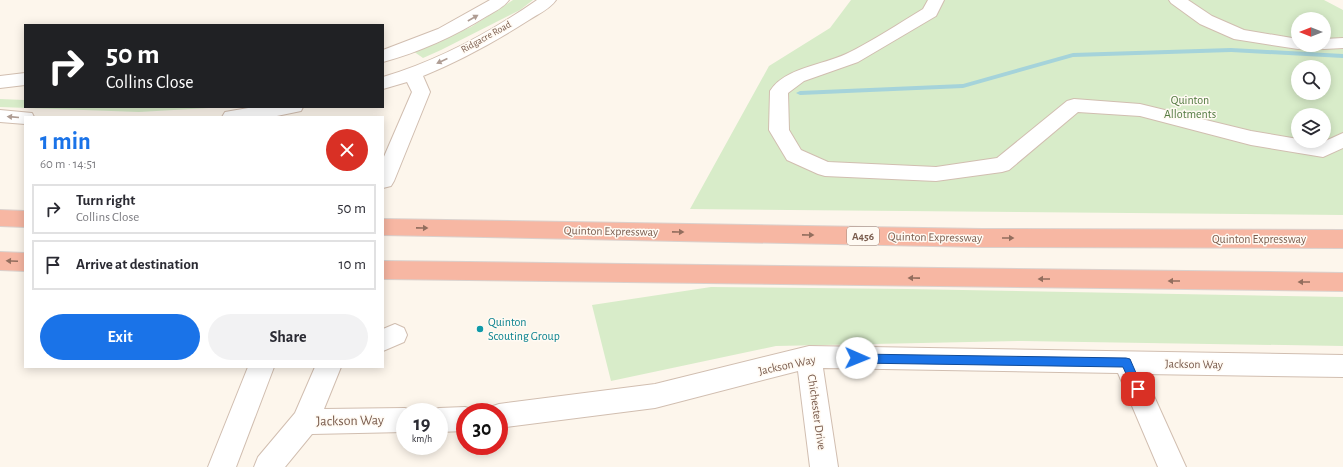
<!DOCTYPE html>
<html lang="en">
<head>
<meta charset="utf-8">
<style>
  body { margin:0; font-family:"Alegreya Sans",sans-serif; background:#f2f2f3; color:#2b2b33; height:100vh; display:flex; flex-direction:column; font-size:15px; white-space:nowrap }
  * { box-sizing:border-box; margin:0 }
  p { font-size:13px; color:#7c7c81 }
  .icon { flex:none; width:22px; height:22px; fill:none; stroke:currentColor; stroke-width:2; stroke-linecap:round; stroke-linejoin:round }
  .map { position:relative; flex:1; overflow:hidden }
  .side { position:absolute; left:24px; top:116px; width:360px; height:252px; display:flex; flex-direction:column; background:#fff; border-radius:0px; box-shadow:0 2px 10px #0003 }
  .side>* { flex:none }
  .hud { position:absolute; left:24px; top:24px; width:360px; height:84px; border-radius:0px; box-shadow:0 2px 10px #0003; background:#202124; color:#fff; overflow:hidden }
  .needle { width:26px; rotate:270deg }
  .fabs { position:absolute; left:1291px; top:12px; display:grid; gap:8px }
  .fabs a { display:grid; place-items:center; width:40px; height:40px; border-radius:50%; background:#fff; box-shadow:0 2px 10px #0003; font-size:20px }
  .speed { position:absolute; left:396px; top:403px; display:flex; gap:8px; font-size:20px; font-weight:700; text-align:center }
  .speed>* { display:grid; place-content:center; width:52px; height:52px; border-radius:50%; background:#fff; box-shadow:0 2px 10px #0003; line-height:1 }
  .speed small { font-size:10px; font-weight:400 }
  .speed .limit { border:6px solid #d22; background:#fff; color:#111 }
  .pin { position:absolute; display:grid; place-items:center; width:34px; height:34px; color:#fff; margin:-17px; border-radius:8px; box-shadow:0 2px 6px #0006 }
  .me { position:absolute; width:44px; margin:-22px; rotate:91deg; stroke-linejoin:round; filter:drop-shadow(0 0 3px #0008) }
  .turn { display:flex; align-items:center; gap:14px; height:84px; padding:0 16px; font-size:18px }
  .turn .icon { width:52px; height:52px; stroke-width:2.5 }
  .turn b { display:block; font-size:28px; line-height:34px }
  .round { display:grid; place-items:center; flex:none; width:42px; height:42px; border-radius:21px; background:#f2f2f3 }
  .head { display:flex; align-items:center; justify-content:space-between; height:68px; padding:0 16px }
  h1 { font-size:24px; font-weight:700; line-height:30px; color:#1a73e8 }
  .button { display:flex; gap:8px; margin-top:auto; padding:8px 16px }
  .button a { flex:1; height:46px; border-radius:24px; background:#1a73e8; color:#fff; font-size:16px; font-weight:700; line-height:46px; text-align:center }
  .button a+a { background:#f2f2f3; color:#2b2b33 }
  ul { padding:0; list-style:none }
  li { display:flex; align-items:center; gap:12px; height:50px; margin:0 8px 6px; padding:0 8px; border:2px solid #e1e1e2; border-radius:0px }
  li div { flex:1 }
  li b { display:block; font-size:15px }
  li em { font-style:normal }
  .map>svg:first-child { display:block }
</style>
</head>
<body>
<div class="map">
<svg width="1343" height="467" viewBox="0 0 1343 467">
  <rect width="100%" height="100%" fill="#fdf6ec"/>
  <path fill="#d8ecc9" fill-rule="evenodd" d="M 513,0 L 533,0 L 520,10 L 441,50 L 423,58 L 413,51 L 471,27 Z
    M 851,0 L 1324,0 L 1343,10 L 1343,215 L 690,209 L 769,66 L 830,28 ZM 1298,19 L 1324,19 L 1324,45 L 1298,45 ZM 1298,67 L 1324,67 L 1324,93 L 1298,93 ZM 1298,115 L 1324,115 L 1324,141 L 1298,141 Z
    M 0,99 L 25,100 L 25,107 L 226,107 L 139,112 L 0,107 Z
    M 711,287 L 907,289 L 1343,297 L 1343,346 L 1022,341 L 776,346 L 611,381 L 592,305 Z"/>
  <g fill="none" stroke-linecap="round" stroke-linejoin="round">
    <path fill="#a5d3da" fill-rule="evenodd" d="M 1231,48 L 1343,54 L 1343,58 L 1231,52 L 1073,57 L 963,88 L 800,95 L 796,93 L 800,91 L 963,84 L 1073,53 Z"/>
    <defs>
      <path id="minor" d="M 490,0 L 509,0 C 504,7 494,12 487,16 C 455,36 420,52 383,62 L 383,50 L 438,29 Z
        M 537,0 L 556,0 C 550,9 538,14 529,20 C 496,41 460,61 423,76 L 430,92 L 394,181 L 391,186 L 383,188 L 383,159 L 412,92 L 407,82 L 383,89 L 383,77 C 437,61 491,32 537,0 Z
        M 928,0 L 944,0 L 936,16 L 858,62 L 804,81 L 788,93 L 789,130 L 801,150 L 828,162 L 936,167 L 997,158 L 1067,101 L 1074,99 L 1140,104 L 1251,131 L 1298,139 L 1298,141 L 1321,143 L 1343,133 L 1343,148 L 1323,157 L 1251,145 L 1140,116 L 1078,112 L 1009,170 L 1002,172 L 936,181 L 825,176 L 818,174 L 787,160 L 769,130 L 770,91 C 784,68 823,65 846,54 C 873,41 898,24 923,9 Z
        M 1169,0 L 1188,0 L 1212,16 L 1244,30 L 1298,39 L 1298,45 L 1306,45 L 1304,48 L 1298,49 L 1234,39 L 1200,24 L 1171,3 Z
        M 1343,38 L 1343,48 L 1324,49 L 1318,48 L 1316,45 L 1324,45 L 1324,39 Z
        M 25,73 L 25,85 L 0,88 L 0,76 Z
        M 254,107 L 303,107 L 301,111 L 272,117 L 222,117 L 225,112 Z
        M 0,110 L 32,113 L 34,117 L 25,117 L 25,124 L 0,122 Z
        M 395,324 L 404,328 L 407,335 L 404,342 L 383,351 L 383,329 Z
        M 809,346 L 1343,355 L 1343,377 L 1144,374 L 1186,467 L 1158,467 L 1118,373 L 823,368 L 838,467 L 810,467 L 798,371 L 655,408 L 499,428 L 499,412 L 488,412 L 490,407 L 499,404 L 655,384 Z
        M 248,367 L 274,367 L 236,467 L 208,467 Z
        M 315,367 L 341,367 L 324,409 L 405,408 L 415,412 L 405,412 L 405,432 L 312,434 L 285,467 L 254,467 L 258,457 L 295,413 Z
        M 465,407 L 474,410 L 475,412 L 465,412 L 465,431 L 439,432 L 439,412 L 430,411 L 439,408 Z"/>
      <path id="highway" d="M 0,210 L 25,211 L 25,227 L 0,226 Z
        M 383,219 L 982,229 L 1343,230 L 1343,248 L 982,247 L 383,235 Z
        M 0,252 L 25,253 L 25,271 L 0,270 Z
        M 383,261 L 1343,273 L 1343,291 L 383,279 Z"/>
    </defs>
    <use href="#minor" stroke="#d1beb0" stroke-width="2"/>
    <use href="#highway" stroke="#dad1cd" stroke-width="2"/>
    <use href="#minor" fill="#fff" fill-rule="evenodd"/>
    <use href="#highway" fill="#f7b7a3" fill-rule="evenodd"/>
  </g>
  <defs><path id="oneway-solid" d="M-6-.8H1V-3.2L6.5 0L1 3.2V.8H-6Z"/></defs>
  <g fill="#af9d94">
    <use href="#oneway-solid" transform="translate(473 18) rotate(-30)"/>
    <use href="#oneway-solid" transform="translate(442 61) rotate(155)"/>
    <use href="#oneway-solid" transform="translate(13 117) rotate(-175)"/>
  </g>
  <g fill="#936e5e">
    <use href="#oneway-solid" transform="translate(422 228) rotate(1)"/>
    <use href="#oneway-solid" transform="translate(678 232) rotate(1)"/>
    <use href="#oneway-solid" transform="translate(808 235) rotate(1)"/>
    <use href="#oneway-solid" transform="translate(1008 238)"/>
    <use href="#oneway-solid" transform="translate(12 261) rotate(-178)"/>
    <use href="#oneway-solid" transform="translate(914 278) rotate(-179)"/>
    <use href="#oneway-solid" transform="translate(1044 279) rotate(-180)"/>
    <use href="#oneway-solid" transform="translate(1174 281) rotate(-180)"/>
    <use href="#oneway-solid" transform="translate(1304 282) rotate(-180)"/>
  </g>
  <path fill="#1a73e8" stroke="#114b97" d="M 857,354 L 1126,358 L 1130,359 L 1143,389 L 1141,392 L 1138,394 L 1134,392 L 1123,367 L 857,363 L 853,361 L 851,358 L 853,355 Z"/>
  <circle fill="#0f9aa8" stroke="#fffaf3" stroke-width="1.5" cx="480" cy="329" r="4"/>
  <g text-anchor="middle" dominant-baseline="central" stroke-width="3" stroke-linejoin="round" paint-order="stroke">
    <g font-size="10" fill="#7a5c4d" stroke="#fffaf3">
      <text transform="translate(486 37) rotate(-29)">Ridgacre Road</text>
    </g>
    <rect fill="#fffaf3" stroke="#a28b7f" stroke-width="1" x="847" y="227" width="32" height="18" rx="3"/>
    <g font-size="11" font-weight="bold" fill="#7a5c4d">
      <text x="863" y="236">A456</text>
    </g>
    <g font-size="12" fill="#537a41" stroke="#fffaf3">
      <text x="1190" y="100">Quinton<tspan x="1190" dy="14">Allotments</tspan></text>
    </g>
    <g font-size="12" fill="#7a5c4d" stroke="#fffaf3">
      <text transform="translate(611 231) rotate(1)">Quinton Expressway</text>
      <text transform="translate(935 237) rotate(1)">Quinton Expressway</text>
      <text x="1259" y="239">Quinton Expressway</text>
      <text transform="translate(1194 364) rotate(1)">Jackson Way</text>
      <text transform="translate(787 365) rotate(-12)">Jackson Way</text>
      <text transform="translate(817 412) rotate(82)">Chichester Drive</text>
    </g>
    <g font-size="12" fill="#0d838f" stroke="#fffaf3" text-anchor="start">
      <text x="488" y="322">Quinton<tspan x="488" dy="14">Scouting Group</tspan></text>
    </g>
    <g font-size="14" fill="#7a5c4d" stroke="#fffaf3">
      <text transform="translate(350 421) rotate(-1)">Jackson Way</text>
    </g>
  </g>
</svg>
<div class="fabs">
<a><svg class="needle" viewBox="-14 -14 28 28"><path d="M0-13l5 13h-10z" fill="#e53935"/><path d="M0 13l5-13h-10z" fill="#7c7c81"/></svg></a>
<a><svg class="icon" aria-label="search" viewBox="0 0 24 24"><circle cx="10" cy="10" r="6"/><path d="M15 15l6 6"/></svg></a>
<a><svg class="icon" aria-label="layers" viewBox="0 0 24 24"><path d="M12 4l9 5-9 5-9-5zM3 14l9 5 9-5"/></svg></a>
</div>
<div class="speed"><div>19<small>km/h</small></div><div class="limit">30</div></div>
<div class="pin" style="left:1138px;top:389px;background:#d93025"><svg class="icon" aria-label="arrive" viewBox="0 0 24 24"><path d="M6 21V4h12l-3 4 3 4H6"/></svg></div>
<svg class="me" style="left:857px;top:358px" viewBox="-20 -20 40 40"><circle r="19" fill="#fff"/><path d="M0-13L10 11 0 6-10 11z" fill="#1a73e8"/></svg>
<div class="hud">
<div class="turn"><svg class="icon" aria-label="right" viewBox="0 0 24 24"><path d="M7 20v-9h11M14 6l5 5-5 5"/></svg><div><b>50 m</b>Collins Close</div></div>
</div>
<section class="side">
<div class="head"><div><h1>1 min</h1><p>60 m · 14:51</p></div><a class="round" style="background:#d93025;color:#fff"><svg class="icon" aria-label="close" viewBox="0 0 24 24"><path d="M6 6l12 12M18 6L6 18"/></svg></a></div>
<ul>
<li><svg class="icon" aria-label="right" viewBox="0 0 24 24"><path d="M7 20v-9h11M14 6l5 5-5 5"/></svg><div><b>Turn right</b><p>Collins Close</p></div><em>50 m</em></li>
<li><svg class="icon" aria-label="arrive" viewBox="0 0 24 24"><path d="M6 21V4h12l-3 4 3 4H6"/></svg><div><b>Arrive at destination</b></div><em>10 m</em></li>
</ul>
<div class="button"><a>Exit</a><a>Share</a></div>
</section>
</div>
</body>
</html>
